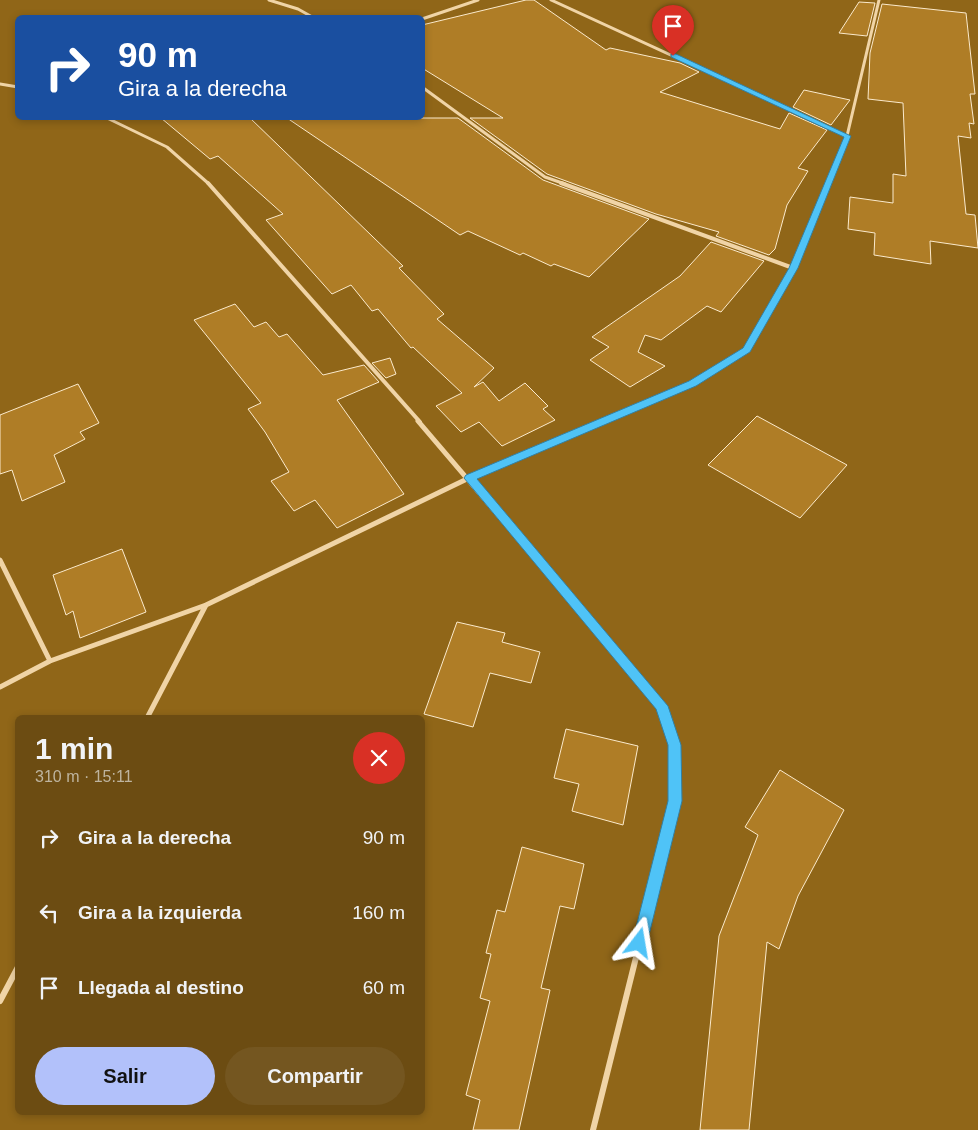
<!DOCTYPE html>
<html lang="es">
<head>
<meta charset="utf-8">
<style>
  body { margin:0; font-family:Helvetica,sans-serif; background:#745620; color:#f1f3f6; height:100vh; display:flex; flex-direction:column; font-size:19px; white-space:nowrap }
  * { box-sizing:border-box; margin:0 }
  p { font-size:16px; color:#beb49f }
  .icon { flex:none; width:28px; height:28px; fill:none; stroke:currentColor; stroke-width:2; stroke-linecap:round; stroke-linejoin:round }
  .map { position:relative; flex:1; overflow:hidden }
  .panel { position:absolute; left:15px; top:715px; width:410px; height:400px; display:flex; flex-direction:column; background:#6c4c12; border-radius:8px; box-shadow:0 2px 8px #0003 }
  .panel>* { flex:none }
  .banner { position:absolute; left:15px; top:15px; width:410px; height:105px; border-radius:8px; box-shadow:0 2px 8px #0003; background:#1a4fa0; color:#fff; overflow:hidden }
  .pin { position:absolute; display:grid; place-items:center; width:42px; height:42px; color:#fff; margin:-51px -21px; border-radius:50% 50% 50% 0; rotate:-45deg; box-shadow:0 0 5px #0007 }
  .pin .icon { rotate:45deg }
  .me { position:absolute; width:55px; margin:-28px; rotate:14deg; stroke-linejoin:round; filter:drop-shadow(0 0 4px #0008) }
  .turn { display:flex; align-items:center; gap:18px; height:105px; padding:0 20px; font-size:22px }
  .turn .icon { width:65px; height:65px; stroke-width:2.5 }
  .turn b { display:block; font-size:35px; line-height:42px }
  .round { display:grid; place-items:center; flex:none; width:52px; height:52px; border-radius:26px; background:#745620 }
  .head { display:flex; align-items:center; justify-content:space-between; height:85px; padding:0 20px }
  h1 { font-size:30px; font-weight:600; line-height:38px }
  .cta { display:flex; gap:10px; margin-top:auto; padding:10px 20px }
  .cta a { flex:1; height:58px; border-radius:30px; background:#b2c1fa; color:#111; font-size:20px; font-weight:600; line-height:58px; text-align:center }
  .cta a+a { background:#745620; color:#f1f3f6 }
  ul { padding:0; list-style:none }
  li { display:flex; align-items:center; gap:15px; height:75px; padding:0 20px }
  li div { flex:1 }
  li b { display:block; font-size:19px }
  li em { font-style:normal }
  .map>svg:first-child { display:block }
</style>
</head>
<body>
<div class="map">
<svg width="978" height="1130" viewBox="0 0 978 1130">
  <rect width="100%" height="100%" fill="#906618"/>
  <path fill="#af7d26" stroke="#fbeacc" d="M 526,0 L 534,0 L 606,50 L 610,48 L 680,63 L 699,72 L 660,92 L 780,129 L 789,113 L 827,130 L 798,168 L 808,171 L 787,205 L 775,249 L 769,255 L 716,236 L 719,232 L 656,214 L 547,174 L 470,118 L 503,118 L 422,68 L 422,25 Z
    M 859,2 L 875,3 L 867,36 L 839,33 Z
    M 882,4 L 966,13 L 975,94 L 970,94 L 974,124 L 969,123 L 971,138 L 958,136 L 966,214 L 975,215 L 978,248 L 930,241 L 931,264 L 874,255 L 875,233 L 848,229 L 850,197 L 893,203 L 893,174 L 906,176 L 903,103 L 868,99 L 870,53 Z
    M 804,90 L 850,100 L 831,125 L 793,107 Z
    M 161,118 L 250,118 L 403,266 L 399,268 L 444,314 L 437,319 L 494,368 L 474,387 L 483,382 L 499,401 L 525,383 L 548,406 L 543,409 L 555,420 L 502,446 L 479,422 L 461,432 L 436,406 L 462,393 L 413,347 L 411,348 L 378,309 L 372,311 L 351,285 L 332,294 L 266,220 L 283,214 L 218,156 L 210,159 Z
    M 287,118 L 458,118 L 543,180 L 649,219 L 589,277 L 554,264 L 551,266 L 523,253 L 520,255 L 468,231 L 460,235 Z
    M 711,242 L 764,261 L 721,312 L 707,306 L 661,340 L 645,335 L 638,352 L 665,366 L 630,387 L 590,360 L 609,347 L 592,337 L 680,276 Z
    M 235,304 L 254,327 L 266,322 L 279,337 L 287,334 L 323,375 L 364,365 L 379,382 L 337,400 L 404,494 L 337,528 L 315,500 L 294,511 L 271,481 L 289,472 L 265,432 L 248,409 L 261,403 L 194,320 Z
    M 390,358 L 396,374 L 386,378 L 372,363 Z
    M 78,384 L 99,423 L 80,432 L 85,439 L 54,455 L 65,482 L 22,501 L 12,470 L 0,474 L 0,415 Z
    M 757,416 L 847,465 L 800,518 L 708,465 Z
    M 122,549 L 146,612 L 80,638 L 73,611 L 66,615 L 53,575 Z
    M 457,622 L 505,633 L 502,642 L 540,652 L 531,683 L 490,673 L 473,727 L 424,714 Z
    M 566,729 L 638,746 L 623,825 L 572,811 L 579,784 L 554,778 Z
    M 780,770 L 844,810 L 798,896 L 779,949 L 767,942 L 749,1130 L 700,1130 L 719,936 L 758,835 L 745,827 Z
    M 522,847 L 584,864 L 574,909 L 560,906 L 541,988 L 550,990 L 519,1130 L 473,1130 L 480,1100 L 466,1095 L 490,1001 L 480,998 L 491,954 L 486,953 L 497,910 L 505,912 Z"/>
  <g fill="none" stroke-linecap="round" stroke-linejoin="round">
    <path stroke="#f0d4a6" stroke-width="3" d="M 269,0 L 298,9 L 314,18
      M 551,0 L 847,136
      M 422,19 L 478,0
      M 0,84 L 18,87
      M 422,87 L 545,177 L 565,184
      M 107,118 L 167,147 L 209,184
      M 827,184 L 847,136 L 879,0"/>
    <path stroke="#f0d4a6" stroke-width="4" d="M 208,183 L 420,422
      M 561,183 L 793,268
      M 600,422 L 692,383 L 746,350 L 793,268 L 828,183"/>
    <path stroke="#f0d4a6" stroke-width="5" d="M 418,421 L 661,706 L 669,731
      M 0,560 L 50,661
      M 0,687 L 50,661 L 206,605
      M 147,718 L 206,605 L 469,478 L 603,421"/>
    <path stroke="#f0d4a6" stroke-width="6" d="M 0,1001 L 18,967
      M 593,1130 L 675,801 L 674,745 L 669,729"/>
  </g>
  <path fill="#4fc3f7" stroke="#337fa1" d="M 671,54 L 676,54 L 851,136 L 798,268 L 750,352 L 696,386 L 477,479 L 668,706 L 681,745 L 682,801 L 647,943 L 644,948 L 639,951 L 634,948 L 632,943 L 668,801 L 668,745 L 656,709 L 464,478 L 466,475 L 689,381 L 743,348 L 789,268 L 844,137 L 671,57 Z"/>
</svg>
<div class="pin" style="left:673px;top:56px;background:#d93025"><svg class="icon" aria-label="arrive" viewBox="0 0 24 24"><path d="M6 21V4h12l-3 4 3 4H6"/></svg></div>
<svg class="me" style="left:639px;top:943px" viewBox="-20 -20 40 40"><path d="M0-17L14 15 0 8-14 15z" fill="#4fc3f7" stroke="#fff" stroke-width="4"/></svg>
<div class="banner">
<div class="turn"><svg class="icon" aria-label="right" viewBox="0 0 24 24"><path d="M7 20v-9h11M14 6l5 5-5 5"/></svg><div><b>90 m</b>Gira a la derecha</div></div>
</div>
<section class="panel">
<div class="head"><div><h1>1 min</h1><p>310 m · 15:11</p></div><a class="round" style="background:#d93025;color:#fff"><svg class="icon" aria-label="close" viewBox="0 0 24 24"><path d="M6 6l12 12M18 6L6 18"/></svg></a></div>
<ul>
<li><svg class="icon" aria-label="right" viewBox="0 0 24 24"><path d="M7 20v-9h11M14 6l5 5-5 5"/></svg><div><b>Gira a la derecha</b></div><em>90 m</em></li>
<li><svg class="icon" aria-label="left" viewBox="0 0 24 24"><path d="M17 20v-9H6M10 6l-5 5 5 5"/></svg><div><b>Gira a la izquierda</b></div><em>160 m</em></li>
<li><svg class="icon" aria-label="arrive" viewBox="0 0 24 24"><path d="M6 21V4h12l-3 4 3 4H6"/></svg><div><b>Llegada al destino</b></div><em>60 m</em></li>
</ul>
<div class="cta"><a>Salir</a><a>Compartir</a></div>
</section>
</div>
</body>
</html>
